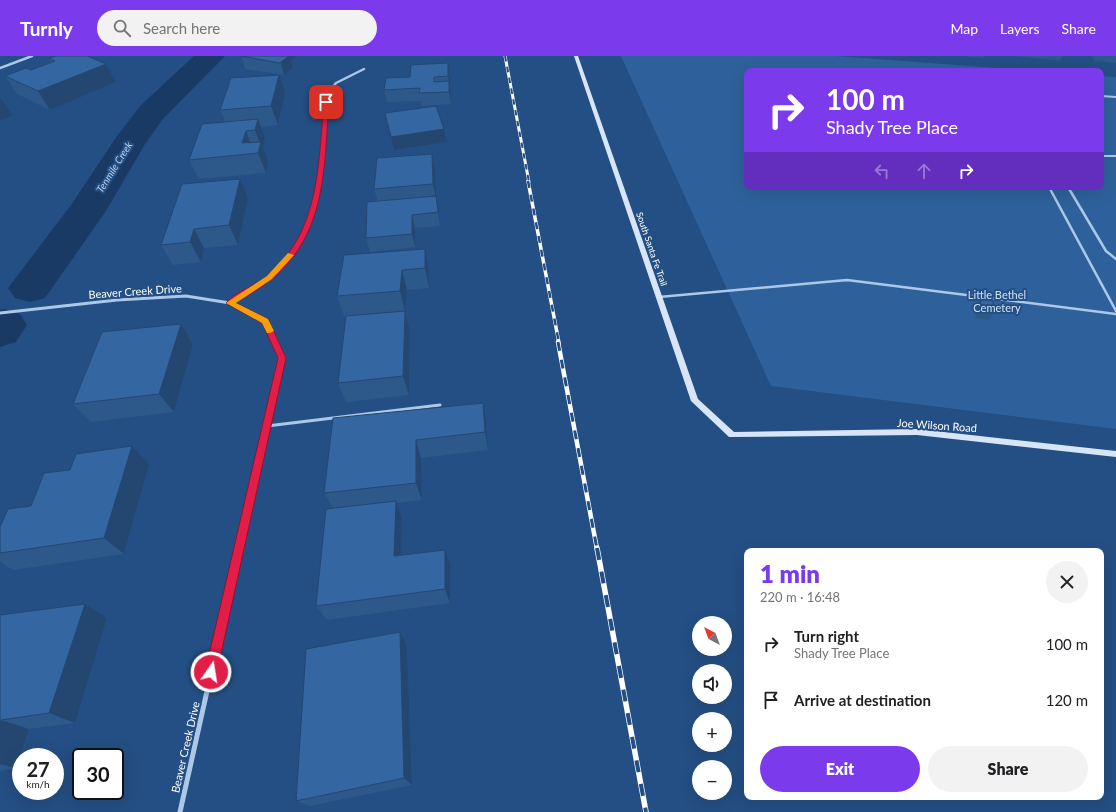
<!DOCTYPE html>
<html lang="en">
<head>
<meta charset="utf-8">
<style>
  body { margin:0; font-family:Lato,sans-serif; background:#f2f2f2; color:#202124; height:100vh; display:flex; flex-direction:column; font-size:15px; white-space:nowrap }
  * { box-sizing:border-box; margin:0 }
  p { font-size:13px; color:#757577 }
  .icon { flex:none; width:22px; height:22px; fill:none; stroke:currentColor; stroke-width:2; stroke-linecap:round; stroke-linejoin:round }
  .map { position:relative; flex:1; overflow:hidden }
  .side { position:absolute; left:744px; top:492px; width:360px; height:252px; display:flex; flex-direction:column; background:#fff; border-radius:8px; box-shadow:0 4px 16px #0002 }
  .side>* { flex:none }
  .top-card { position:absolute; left:744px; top:12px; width:360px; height:122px; border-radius:8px; box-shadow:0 4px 16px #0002; background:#7c3aed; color:#fff; overflow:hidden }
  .needle { width:26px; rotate:319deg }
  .tools { position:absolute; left:692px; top:560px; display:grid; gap:8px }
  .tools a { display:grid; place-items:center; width:40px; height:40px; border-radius:50%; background:#fff; box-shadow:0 4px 16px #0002; font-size:20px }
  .speed { position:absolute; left:12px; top:692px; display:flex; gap:8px; font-size:20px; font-weight:700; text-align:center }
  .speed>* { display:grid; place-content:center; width:52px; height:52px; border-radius:50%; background:#fff; box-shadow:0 4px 16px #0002; line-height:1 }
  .speed small { font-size:10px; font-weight:400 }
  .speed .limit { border:2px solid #111; border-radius:6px; background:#fff; color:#111 }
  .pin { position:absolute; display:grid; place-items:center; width:34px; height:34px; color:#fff; margin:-17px; border-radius:8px; box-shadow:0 2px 6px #0006 }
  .me { position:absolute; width:44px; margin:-22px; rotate:13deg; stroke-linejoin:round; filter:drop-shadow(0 0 3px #0008) }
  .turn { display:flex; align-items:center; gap:14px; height:84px; padding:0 16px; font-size:18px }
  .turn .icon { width:52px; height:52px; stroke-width:2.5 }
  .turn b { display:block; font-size:28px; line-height:34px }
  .lanes { display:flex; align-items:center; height:38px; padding:0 16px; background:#0003; justify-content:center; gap:20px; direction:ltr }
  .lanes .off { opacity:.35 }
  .round { display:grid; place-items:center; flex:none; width:42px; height:42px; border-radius:21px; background:#f2f2f2 }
  .overview { display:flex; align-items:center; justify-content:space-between; height:68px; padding:0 16px }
  h1 { font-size:24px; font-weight:800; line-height:30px; color:#7c3aed }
  .button { display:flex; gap:8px; margin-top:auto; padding:8px 16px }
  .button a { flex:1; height:46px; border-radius:24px; background:#7c3aed; color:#fff; font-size:16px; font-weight:800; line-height:46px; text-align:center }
  .button a+a { background:#f2f2f2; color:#202124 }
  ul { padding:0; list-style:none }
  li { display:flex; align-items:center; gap:12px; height:56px; padding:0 16px }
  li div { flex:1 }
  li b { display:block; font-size:15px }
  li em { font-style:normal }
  header { display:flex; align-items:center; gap:24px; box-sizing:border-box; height:56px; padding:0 20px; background:#7c3aed; color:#fff }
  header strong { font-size:19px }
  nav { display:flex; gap:22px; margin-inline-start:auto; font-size:14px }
  .search { width:280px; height:36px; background:#f2f2f2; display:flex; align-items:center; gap:10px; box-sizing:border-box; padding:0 14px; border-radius:22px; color:#757577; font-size:15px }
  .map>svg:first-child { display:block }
</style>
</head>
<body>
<header>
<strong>Turnly</strong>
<div class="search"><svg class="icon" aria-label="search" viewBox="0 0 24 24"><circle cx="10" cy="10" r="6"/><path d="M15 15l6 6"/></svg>Search here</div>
<nav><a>Map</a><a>Layers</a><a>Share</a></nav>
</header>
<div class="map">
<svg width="1116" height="756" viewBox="0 0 1116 756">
  <rect width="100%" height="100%" fill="#244f84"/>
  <path fill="#2e619b" d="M 621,0 L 835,0 L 1039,15 L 747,15 L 747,131 L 1101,131 L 1101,20 L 1116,21 L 1116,373 L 771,330 Z"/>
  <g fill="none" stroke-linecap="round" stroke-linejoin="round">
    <path fill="#193a64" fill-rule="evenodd" d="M 194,0 L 225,0 L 163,63 L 145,88 L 106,155 L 45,242 L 30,246 L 15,242 L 8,232 L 71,149 L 117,80 L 141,49 Z
      M 4,253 L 20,258 L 27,269 L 16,286 L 0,291 L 0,254 Z"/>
    <path stroke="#acc8e8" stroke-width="2" d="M 1101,40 L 1116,41
      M 1101,100 L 1116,100"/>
    <path stroke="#acc8e8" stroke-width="2.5" d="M 1049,131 L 1116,255
      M 1068,131 L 1106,195 L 1116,203
      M 659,241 L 847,224 L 1116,258"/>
    <path stroke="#acc8e8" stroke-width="3" d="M 267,370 L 440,349"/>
    <path stroke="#acc8e8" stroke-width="2.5" d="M 0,12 L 32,0
      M 320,126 L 329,36 L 336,27 L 364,13"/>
    <path stroke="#acc8e8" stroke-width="3" d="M 230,247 C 243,239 258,232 269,222 C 299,196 313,162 320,125
      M 0,257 L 117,244 L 186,240 L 230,247 L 266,265 L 275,287"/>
    <path stroke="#acc8e8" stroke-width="4" d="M 239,493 L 282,302 L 275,286"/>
    <path stroke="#acc8e8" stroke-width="5" d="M 180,756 L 239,492"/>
    <path fill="#d7e5f7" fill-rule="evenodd" d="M 574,0 L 578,0 L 698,343 L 734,376 L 917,373 L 1116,395 L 1116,401 L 917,379 L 729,381 L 691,345 Z"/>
    <defs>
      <path id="rail-far3" d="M 505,0 L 529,126"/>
      <path id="rail-far2" d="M 528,125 L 559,287"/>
      <path id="rail-far1" d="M 558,286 L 597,493"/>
      <path id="rail" d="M 597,492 L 646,756"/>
    </defs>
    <use href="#rail-far3" stroke="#fff" stroke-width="3"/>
    <use href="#rail-far2" stroke="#fff" stroke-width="3.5"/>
    <use href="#rail-far1" stroke="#fff" stroke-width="4.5"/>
    <use href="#rail" stroke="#fff" stroke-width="5.5"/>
    <use href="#rail-far3" stroke="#244f84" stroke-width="2" stroke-dasharray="5.5" stroke-linecap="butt"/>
    <use href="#rail-far2" stroke="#244f84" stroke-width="2.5" stroke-dasharray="7" stroke-linecap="butt"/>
    <use href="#rail-far1" stroke="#244f84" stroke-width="3" stroke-dasharray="9" stroke-linecap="butt"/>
    <use href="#rail" stroke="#244f84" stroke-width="4" stroke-dasharray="12" stroke-linecap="butt"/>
  </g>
  <path fill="#2d588a" d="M 241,0 L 291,4 L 293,12 L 284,19 L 245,13 Z
    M 964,0 L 985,0 L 984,2 Z
    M 1014,0 L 1063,0 L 1061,5 Z
    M 1092,0 L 1116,0 L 1116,7 L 1094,5 Z
    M 49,2 L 106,8 L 116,26 L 50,54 L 17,38 L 5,20 L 31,14 L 51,6 Z
    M 448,7 L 450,20 L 451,48 L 422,50 L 421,45 L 387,46 L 384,34 L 410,21 Z
    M 285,37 L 278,69 L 261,71 L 265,82 L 263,91 L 268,105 L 266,117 L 199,123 L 189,104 L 225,66 L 220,54 Z
    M 432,98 L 435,111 L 435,140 L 439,154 L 440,170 L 415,172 L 415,191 L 370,196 L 366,182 L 378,146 L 374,133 Z
    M 240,123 L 248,142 L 238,189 L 204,192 L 201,206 L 173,209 L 161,189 Z
    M 425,193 L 429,213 L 429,232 L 407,234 L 405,255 L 344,260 L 337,240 Z
    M 980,242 L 994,257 L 989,264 L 976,262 L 975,249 Z
    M 405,255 L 410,275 L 409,339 L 346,346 L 338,327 Z
    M 181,268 L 193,288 L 174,356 L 91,366 L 73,348 Z
    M 333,362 L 486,365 L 488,394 L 421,402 L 422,444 L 396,447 L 402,462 L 401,499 L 450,509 L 450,547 L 327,564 L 316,550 L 333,452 L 324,437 Z
    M 132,390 L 149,408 L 124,498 L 13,514 L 0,506 L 0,471 L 31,450 L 70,414 Z
    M 0,559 L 107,562 L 75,667 L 29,673 L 16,712 L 0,715 Z
    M 407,589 L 412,729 L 310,750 L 296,745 Z"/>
  <path fill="#244771" d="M 279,0 L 297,0 L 291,4 L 293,12 L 284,19 Z
    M 448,7 L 450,20 L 451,48 L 449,36 Z
    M 106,8 L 116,26 L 50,54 L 38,35 Z
    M 279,19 L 285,37 L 278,69 L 271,50 Z
    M 0,41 L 13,60 L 0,64 Z
    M 258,63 L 265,82 L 263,91 L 268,105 L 266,117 L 258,97 L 260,88 L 255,74 Z
    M 444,73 L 446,86 L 394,94 L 391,81 Z
    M 246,75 L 253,94 L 242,87 Z
    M 432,98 L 435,111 L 436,142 L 433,128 Z
    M 240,123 L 248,142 L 238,189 L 229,169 Z
    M 436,140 L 439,154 L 440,170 L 438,156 Z
    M 412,159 L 415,172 L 415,191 L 412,178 Z
    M 194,173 L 204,192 L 201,206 L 190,186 Z
    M 425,193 L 429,213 L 429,232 L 425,212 Z
    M 402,214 L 407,234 L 405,255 L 400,235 Z
    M 405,255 L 410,275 L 409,339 L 403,320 Z
    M 181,268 L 193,288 L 174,356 L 159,338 Z
    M 483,347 L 486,365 L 488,394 L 485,376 Z
    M 416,384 L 421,402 L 422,444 L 416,427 Z
    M 132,390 L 149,408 L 124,498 L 104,482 Z
    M 396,445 L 402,462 L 401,515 L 394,500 Z
    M 445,494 L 450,509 L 450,547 L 445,533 Z
    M 85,548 L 107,562 L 75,667 L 49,657 Z
    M 400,576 L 407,589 L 412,729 L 404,722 Z
    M 1,664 L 29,673 L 16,712 L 0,708 L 0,666 Z"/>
  <path fill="#3466a1" stroke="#244771" d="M 56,0 L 87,0 L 106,8 L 38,35 L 5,20 L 26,12 L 31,14 L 55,5 L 49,2 Z
    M 241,0 L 289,0 L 280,7 Z
    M 448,7 L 448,20 L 434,21 L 434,26 L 449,25 L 449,36 L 419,37 L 420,32 L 384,34 L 386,22 L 410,21 L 411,9 Z
    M 279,19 L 271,50 L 220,54 L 231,22 Z
    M 436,50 L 444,73 L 391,81 L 385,57 Z
    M 258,63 L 255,74 L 246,75 L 242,87 L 261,86 L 258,97 L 189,104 L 202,68 Z
    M 432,98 L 433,128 L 374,133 L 377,102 Z
    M 240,123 L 229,169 L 194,173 L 190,186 L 161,189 L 182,128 Z
    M 436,140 L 438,156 L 412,159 L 412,178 L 366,182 L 367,146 Z
    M 425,193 L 425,212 L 402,214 L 400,235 L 337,240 L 344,199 Z
    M 980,242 L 993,245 L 994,257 L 981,255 Z
    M 405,255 L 403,320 L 338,327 L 346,260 Z
    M 181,268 L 159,338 L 73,348 L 102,276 Z
    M 483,347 L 485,376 L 416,384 L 416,427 L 324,437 L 333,362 Z
    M 132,390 L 104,482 L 0,497 L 0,471 L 8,453 L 31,450 L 44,417 L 70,414 L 76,398 Z
    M 396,445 L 394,500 L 445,494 L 445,533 L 316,550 L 326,453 Z
    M 85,548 L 49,657 L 1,664 L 0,666 L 0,559 Z
    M 400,576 L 404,722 L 296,745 L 306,593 Z"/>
  <path fill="#e11d48" stroke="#92132f" d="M 326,44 L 329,46 C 324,111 327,177 272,223 C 261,232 248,239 236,247 L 268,263 L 286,302 L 217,616 L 215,620 L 211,622 L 207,620 L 205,616 L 278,302 L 262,267 L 226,247 C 236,235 255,230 267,220 C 320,176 318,109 324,46 Z"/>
  <path fill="#f59e0b" d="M 288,197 L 294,199 L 272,223 L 236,247 L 268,263 L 274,275 L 270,277 L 267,277 L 262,267 L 226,247 L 267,220 Z"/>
  <g text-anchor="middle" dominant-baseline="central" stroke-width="4" stroke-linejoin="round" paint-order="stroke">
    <g font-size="9" fill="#fff" stroke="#244f84">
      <text transform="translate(652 193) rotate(71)">South Santa Fe Trail</text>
    </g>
    <g font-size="10" font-style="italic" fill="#b8d2ef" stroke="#244f84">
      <text transform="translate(114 111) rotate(-58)">Tenmile Creek</text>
    </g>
    <g font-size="11" fill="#fff" stroke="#244f84">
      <text transform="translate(135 235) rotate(-4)">Beaver Creek Drive</text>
      <text transform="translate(937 369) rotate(4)">Joe Wilson Road</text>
      <text transform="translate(185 691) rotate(-77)">Beaver Creek Drive</text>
    </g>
    <g font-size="11" fill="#d0e2f6" stroke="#244f84">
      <text x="997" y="238">Little Bethel<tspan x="997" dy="13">Cemetery</tspan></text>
    </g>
  </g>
</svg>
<div class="tools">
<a><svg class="needle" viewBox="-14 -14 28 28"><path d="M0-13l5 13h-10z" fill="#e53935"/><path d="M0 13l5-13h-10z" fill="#757577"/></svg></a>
<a><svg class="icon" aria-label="sound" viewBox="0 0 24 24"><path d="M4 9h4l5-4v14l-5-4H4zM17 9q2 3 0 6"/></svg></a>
<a>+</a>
<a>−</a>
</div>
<div class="speed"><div>27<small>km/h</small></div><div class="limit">30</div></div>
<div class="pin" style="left:326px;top:46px;background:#d93025"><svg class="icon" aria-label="arrive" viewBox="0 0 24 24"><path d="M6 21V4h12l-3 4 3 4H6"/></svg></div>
<svg class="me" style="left:211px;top:616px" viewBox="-20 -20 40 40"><circle r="17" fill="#e11d48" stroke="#fff" stroke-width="3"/><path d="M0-11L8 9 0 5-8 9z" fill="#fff"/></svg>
<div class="top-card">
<div class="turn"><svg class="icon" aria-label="right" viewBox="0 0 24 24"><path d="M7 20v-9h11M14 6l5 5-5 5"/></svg><div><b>100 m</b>Shady Tree Place</div></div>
<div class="lanes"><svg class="icon off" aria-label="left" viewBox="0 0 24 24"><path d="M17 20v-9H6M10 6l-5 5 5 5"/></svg><svg class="icon off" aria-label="ahead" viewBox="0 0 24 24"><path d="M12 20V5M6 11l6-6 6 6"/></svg><svg class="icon" aria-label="right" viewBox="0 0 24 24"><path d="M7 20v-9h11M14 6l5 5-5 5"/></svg></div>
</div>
<section class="side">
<div class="overview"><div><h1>1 min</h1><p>220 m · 16:48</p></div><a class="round"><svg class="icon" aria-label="close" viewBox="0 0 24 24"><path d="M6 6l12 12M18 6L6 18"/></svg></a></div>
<ul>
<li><svg class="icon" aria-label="right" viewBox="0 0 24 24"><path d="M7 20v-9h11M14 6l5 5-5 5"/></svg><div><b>Turn right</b><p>Shady Tree Place</p></div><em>100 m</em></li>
<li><svg class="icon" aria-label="arrive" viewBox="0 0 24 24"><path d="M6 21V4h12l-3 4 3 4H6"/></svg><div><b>Arrive at destination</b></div><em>120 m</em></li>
</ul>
<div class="button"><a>Exit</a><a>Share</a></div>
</section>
</div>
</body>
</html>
